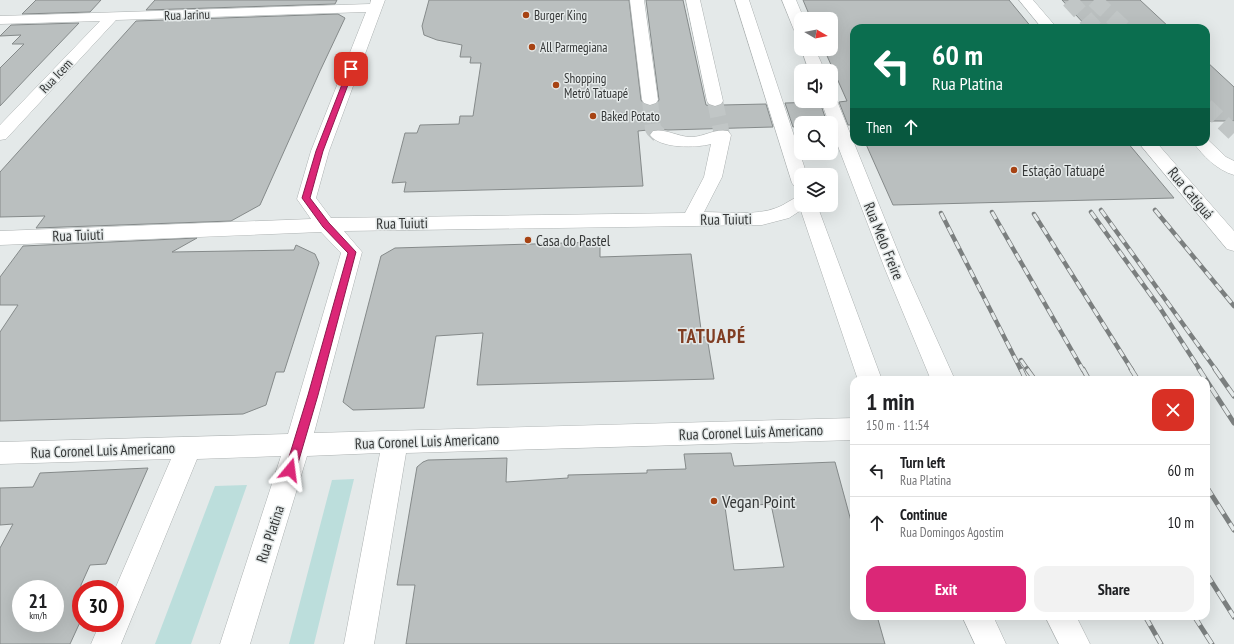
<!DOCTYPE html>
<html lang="en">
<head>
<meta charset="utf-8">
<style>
  body { margin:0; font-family:"PT Sans Narrow",sans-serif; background:#f2f2f2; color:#202124; height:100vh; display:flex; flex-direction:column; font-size:15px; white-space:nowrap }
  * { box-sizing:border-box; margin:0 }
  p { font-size:13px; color:#757577 }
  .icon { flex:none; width:22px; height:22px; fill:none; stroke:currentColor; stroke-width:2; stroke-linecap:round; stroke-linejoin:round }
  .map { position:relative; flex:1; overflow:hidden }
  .details { position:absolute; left:850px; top:376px; width:360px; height:244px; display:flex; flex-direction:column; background:#fff; border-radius:12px; box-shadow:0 4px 16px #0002 }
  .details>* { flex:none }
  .hud { position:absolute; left:850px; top:24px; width:360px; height:122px; border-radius:12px; box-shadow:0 4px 16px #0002; background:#0b6e4f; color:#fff; overflow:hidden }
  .needle { width:26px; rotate:100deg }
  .tools { position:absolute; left:794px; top:12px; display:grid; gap:8px }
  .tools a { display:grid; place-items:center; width:44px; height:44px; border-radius:8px; background:#fff; box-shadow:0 4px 16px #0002; font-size:20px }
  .speed { position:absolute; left:12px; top:580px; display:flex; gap:8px; font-size:20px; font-weight:700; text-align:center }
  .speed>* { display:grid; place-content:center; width:52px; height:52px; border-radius:50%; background:#fff; box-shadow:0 4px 16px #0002; line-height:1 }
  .speed small { font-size:10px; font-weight:400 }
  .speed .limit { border:6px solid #d22; background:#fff; color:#111 }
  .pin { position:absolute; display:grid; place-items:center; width:34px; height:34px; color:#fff; margin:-17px; border-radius:8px; box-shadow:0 2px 6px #0006 }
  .me { position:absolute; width:44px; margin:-22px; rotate:16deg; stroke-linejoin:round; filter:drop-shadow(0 0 3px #0008) }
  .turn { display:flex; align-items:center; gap:14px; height:84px; padding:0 16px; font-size:18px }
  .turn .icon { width:52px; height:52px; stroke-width:2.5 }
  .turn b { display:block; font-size:28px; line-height:34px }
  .then { display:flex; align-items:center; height:38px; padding:0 16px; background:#0003; gap:8px; font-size:15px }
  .round { display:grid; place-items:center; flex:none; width:42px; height:42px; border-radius:12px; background:#f2f2f2 }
  .overview { display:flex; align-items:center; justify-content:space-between; height:68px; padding:0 16px }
  h1 { font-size:24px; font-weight:700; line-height:30px }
  .cta { display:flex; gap:8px; margin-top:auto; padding:8px 16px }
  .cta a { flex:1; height:46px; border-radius:12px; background:#db2777; color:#fff; font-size:16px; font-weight:700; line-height:46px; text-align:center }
  .cta a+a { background:#f2f2f2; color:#202124 }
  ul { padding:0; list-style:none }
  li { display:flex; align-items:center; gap:12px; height:52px; padding:0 16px; border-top:1px solid #e0e0e0 }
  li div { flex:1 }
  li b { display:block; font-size:15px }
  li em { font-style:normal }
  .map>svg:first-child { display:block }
</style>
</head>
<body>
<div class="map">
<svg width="1234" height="644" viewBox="0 0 1234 644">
  <rect width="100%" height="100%" fill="#e4e9e9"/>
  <path fill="#bcdedc" d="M 354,479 L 314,644 L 289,644 L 332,480 Z
    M 247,485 L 191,644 L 155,644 L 215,486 Z"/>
  <path fill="#babfbf" stroke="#858a8a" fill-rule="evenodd" d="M 36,0 L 101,0 L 90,12 L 22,14 Z
    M 155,0 L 337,0 L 335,4 L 146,10 Z
    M 429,0 L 629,0 L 641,100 L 644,104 L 650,106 L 656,104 L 659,100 L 646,0 L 683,0 L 706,105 L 715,107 L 722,105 L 766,104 L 773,127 L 668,130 L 658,129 L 638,131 L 643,186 L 404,192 L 406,182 L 392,183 L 405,133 L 417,133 L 420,125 L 459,124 L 460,116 L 473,116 L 481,63 L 470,63 L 471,57 L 460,57 L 462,45 L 437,40 L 424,35 L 422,26 Z
    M 803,0 L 1009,0 L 1032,28 L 854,28 L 854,125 L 848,125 L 839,102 L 847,101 L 824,49 L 831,49 L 831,19 L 811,19 Z
    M 1062,0 L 1140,0 L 1170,28 L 1088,28 Z
    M 338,14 L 345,18 L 320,71 L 260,205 L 231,221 L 36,228 L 45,216 L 0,217 L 0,172 L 136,21 Z
    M 79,23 L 33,71 L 0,106 L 0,68 L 24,44 L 12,44 L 21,35 L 0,36 L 11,25 Z
    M 1206,61 L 1234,87 L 1234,121 L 1206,121 Z
    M 820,102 L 827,123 L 801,123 L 801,126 L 793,127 L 785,103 Z
    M 865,142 L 1127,142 L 1174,198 L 893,205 Z
    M 197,238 L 172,252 L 294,250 L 296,245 L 315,254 L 319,263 L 284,372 L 276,372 L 266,405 L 243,414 L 0,421 L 0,332 L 18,305 L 0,305 L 0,277 L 23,246 Z
    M 600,242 L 600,257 L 691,254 L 702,337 L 707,337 L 714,379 L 477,385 L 483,333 L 436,336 L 424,408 L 353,410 L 343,402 L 381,256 L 395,248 Z
    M 731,453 L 734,466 L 835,462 L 854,532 L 854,616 L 877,616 L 885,644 L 406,644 L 415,585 L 397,585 L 417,467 L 423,462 L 428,460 L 507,458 L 506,482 L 568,478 L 568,475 L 647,473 L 647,470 L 686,469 L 684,454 ZM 771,504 L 784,567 L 734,570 L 725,507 Z
    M 148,468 L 106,564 L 90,565 L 81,585 L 81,620 L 70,644 L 0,644 L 0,548 L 13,524 L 0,525 L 0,488 L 33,487 L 40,473 ZM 21,589 L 55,589 L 55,623 L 21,623 Z"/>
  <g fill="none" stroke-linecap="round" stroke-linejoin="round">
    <path stroke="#c1c6c6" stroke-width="16" stroke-dasharray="16 8" stroke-linecap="butt" d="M 1069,0 L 1095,28
      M 1094,0 L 1124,28
      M 650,100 L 653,129 L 659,135
      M 715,101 L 722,135
      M 1206,106 L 1234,133"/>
    <defs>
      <path id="minor" d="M 371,0 L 385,0 L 329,151 L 316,198 L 331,218 L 685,213 L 704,177 L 711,144 C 697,148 660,149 650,135 L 653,131 C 665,128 678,137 691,137 C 704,137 715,128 728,131 L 731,135 L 722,177 L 704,212 C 725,212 756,216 776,208 C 785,205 792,198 801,196 L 801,205 L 809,205 L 789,218 L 762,225 L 344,231 L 362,252 L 314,433 L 854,418 L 854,440 L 406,453 L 374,644 L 344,644 L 380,453 L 307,456 L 250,644 L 220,644 L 281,456 L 197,459 L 121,644 L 91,644 L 100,623 L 115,623 L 115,589 L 171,459 L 0,464 L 0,442 L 288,434 L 341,253 L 321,232 L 0,245 L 0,231 L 311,219 L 297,199 L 311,151 L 366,12 L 116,20 L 6,139 L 0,140 L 0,125 L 100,21 L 0,24 L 0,16 L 370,4 Z
        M 630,0 L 644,0 L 658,100 L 656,103 L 650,105 L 644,103 L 642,100 Z
        M 686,0 L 700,0 L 723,101 L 721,104 L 715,106 L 709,104 L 707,101 Z
        M 1206,138 L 1226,157 L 1234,161 L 1234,175 C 1217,170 1203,156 1193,142 L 1206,142 Z"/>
      <path id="major" d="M 1019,0 L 1033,0 L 1057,28 L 1042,28 Z
        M 1138,142 L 1156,142 L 1234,231 L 1234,251 L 1227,249 Z"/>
      <path id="highway" d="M 735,0 L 749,0 L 807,175 L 801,175 L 801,189 L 795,187 L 792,183 Z
        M 782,0 L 796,0 L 804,19 L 801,19 L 801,34 L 796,33 L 794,30 Z
        M 801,48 L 815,49 L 825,71 L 809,71 Z
        M 831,97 L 835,98 L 837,101 L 905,269 L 955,380 L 931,380 L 885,269 L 831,128 L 831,123 L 829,123 L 821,101 L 831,101 Z
        M 801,201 L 801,205 L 817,205 L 882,380 L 858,380 L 799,205 Z
        M 962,616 L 993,616 L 1006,644 L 975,644 Z
        M 1045,616 L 1076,616 L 1090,644 L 1059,644 Z"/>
    </defs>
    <use href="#minor" stroke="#acb1b1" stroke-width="1"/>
    <use href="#major" stroke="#acb1b1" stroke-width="1"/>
    <use href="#highway" stroke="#acb1b1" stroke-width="1"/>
    <use href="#minor" fill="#fff" fill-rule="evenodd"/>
    <use href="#major" fill="#fff" fill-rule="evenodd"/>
    <use href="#highway" fill="#fff" fill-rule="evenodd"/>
    <defs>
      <path id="rail-far1" d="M 1101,210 L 1216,370
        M 1155,210 L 1234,306
        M 992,212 L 1083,370
        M 1091,212 L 1160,308 L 1200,370
        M 941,213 L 1021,370
        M 1034,214 L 1132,370
        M 1021,360 L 1028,370"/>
      <path id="rail" d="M 1021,369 L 1026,380
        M 1027,369 L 1035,380
        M 1083,369 L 1089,380
        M 1131,369 L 1138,380
        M 1199,369 L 1234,423
        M 1215,369 L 1234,396
        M 1206,486 L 1234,530
        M 1206,573 L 1234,617
        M 1145,616 L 1161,644
        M 1194,616 L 1212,644"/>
    </defs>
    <use href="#rail-far1" stroke="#7b7f7f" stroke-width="4.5"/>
    <use href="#rail" stroke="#7b7f7f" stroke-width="5"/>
    <use href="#rail-far1" stroke="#e4e9e9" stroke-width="3" stroke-dasharray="8" stroke-linecap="butt"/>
    <use href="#rail" stroke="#e4e9e9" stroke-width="3.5" stroke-dasharray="11" stroke-linecap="butt"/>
  </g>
  <path fill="#db2777" stroke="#8e194d" d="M 351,67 L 354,69 L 323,151 L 310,198 L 329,223 L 356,252 L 318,395 L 296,470 L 294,474 L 290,475 L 287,474 L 285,470 L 308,395 L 348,253 L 323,227 L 302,198 L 316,151 L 348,69 Z"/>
  <g fill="#a74313" stroke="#e4e9e9" stroke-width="1.5">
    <circle cx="526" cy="15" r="4"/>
    <circle cx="532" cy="47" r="4"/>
    <circle cx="556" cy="85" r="4"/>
    <circle cx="593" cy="116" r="4"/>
    <circle cx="1014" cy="170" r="4"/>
    <circle cx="528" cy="240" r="4"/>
    <circle cx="714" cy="501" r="4"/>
  </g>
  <g text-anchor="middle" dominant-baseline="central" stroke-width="3" stroke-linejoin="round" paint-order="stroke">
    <g font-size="13" fill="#363838" stroke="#e4e9e9">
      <text transform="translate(187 15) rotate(-2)">Rua Jarinu</text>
      <text transform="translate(56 76) rotate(-47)">Rua Icem</text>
    </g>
    <g font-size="13" fill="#363838" stroke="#e4e9e9" text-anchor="start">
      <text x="534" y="15">Burger King</text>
      <text x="540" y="47">All Parmegiana</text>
      <text x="564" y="78">Shopping<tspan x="564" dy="15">Metrô Tatuapé</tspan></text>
      <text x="601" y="116">Baked Potato</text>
    </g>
    <g font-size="15" fill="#363838" stroke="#e4e9e9" text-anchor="start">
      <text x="1022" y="170">Estação Tatuapé</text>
      <text x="536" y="240">Casa do Pastel</text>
    </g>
    <g font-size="15" fill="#363838" stroke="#e4e9e9">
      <text transform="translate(1191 193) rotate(50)">Rua Catiguá</text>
      <text transform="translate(726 219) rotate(-1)">Rua Tuiuti</text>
      <text transform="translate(402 223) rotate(-1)">Rua Tuiuti</text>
      <text transform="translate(78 235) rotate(-2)">Rua Tuiuti</text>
      <text transform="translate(884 241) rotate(68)">Rua Melo Freire</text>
      <text transform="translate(751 432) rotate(-2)">Rua Coronel Luis Americano</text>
      <text transform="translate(427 441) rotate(-2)">Rua Coronel Luis Americano</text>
      <text transform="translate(103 450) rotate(-2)">Rua Coronel Luis Americano</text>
      <text transform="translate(270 534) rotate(-72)">Rua Platina</text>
    </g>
    <g font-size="18" fill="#363838" stroke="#e4e9e9" text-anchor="start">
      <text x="722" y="501">Vegan Point</text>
    </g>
    <g font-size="19" font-weight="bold" letter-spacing="1" fill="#803d22" stroke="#e4e9e9">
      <text x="712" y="336">TATUAPÉ</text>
    </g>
  </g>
</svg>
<div class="tools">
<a><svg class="needle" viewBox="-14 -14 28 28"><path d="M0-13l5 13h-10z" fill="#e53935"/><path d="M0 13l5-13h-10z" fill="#757577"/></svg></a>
<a><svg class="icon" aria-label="sound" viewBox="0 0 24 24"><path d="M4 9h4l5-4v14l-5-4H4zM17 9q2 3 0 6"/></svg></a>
<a><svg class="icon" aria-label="search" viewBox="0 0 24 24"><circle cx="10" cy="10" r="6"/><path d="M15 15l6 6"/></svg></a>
<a><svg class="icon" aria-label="layers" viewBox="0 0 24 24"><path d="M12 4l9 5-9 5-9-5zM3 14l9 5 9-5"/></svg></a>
</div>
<div class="speed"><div>21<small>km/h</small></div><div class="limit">30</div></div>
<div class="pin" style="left:351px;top:69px;background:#d93025"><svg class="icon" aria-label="arrive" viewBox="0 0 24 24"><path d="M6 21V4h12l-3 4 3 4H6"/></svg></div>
<svg class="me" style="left:290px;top:470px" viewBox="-20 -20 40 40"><path d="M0-17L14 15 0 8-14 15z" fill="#db2777" stroke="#fff" stroke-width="4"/></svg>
<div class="hud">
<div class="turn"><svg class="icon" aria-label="left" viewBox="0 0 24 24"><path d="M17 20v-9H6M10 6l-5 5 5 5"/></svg><div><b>60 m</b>Rua Platina</div></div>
<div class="then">Then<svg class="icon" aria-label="ahead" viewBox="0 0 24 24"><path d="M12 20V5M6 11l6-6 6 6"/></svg></div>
</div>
<section class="details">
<div class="overview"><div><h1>1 min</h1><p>150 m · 11:54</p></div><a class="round" style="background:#d93025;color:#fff"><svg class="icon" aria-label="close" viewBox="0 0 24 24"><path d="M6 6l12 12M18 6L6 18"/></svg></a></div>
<ul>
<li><svg class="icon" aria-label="left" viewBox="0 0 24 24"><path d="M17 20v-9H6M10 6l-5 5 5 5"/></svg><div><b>Turn left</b><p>Rua Platina</p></div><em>60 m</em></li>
<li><svg class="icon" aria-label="ahead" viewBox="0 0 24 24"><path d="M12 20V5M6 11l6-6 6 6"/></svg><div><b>Continue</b><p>Rua Domingos Agostim</p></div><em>10 m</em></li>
</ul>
<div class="cta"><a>Exit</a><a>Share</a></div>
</section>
</div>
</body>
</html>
